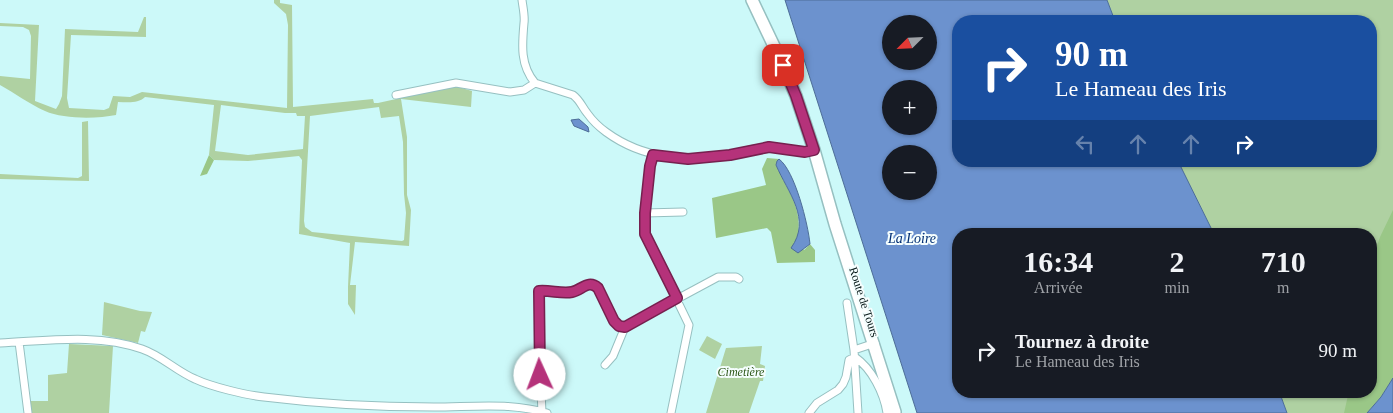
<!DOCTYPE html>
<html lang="fr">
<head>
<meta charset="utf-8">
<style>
  body { margin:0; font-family:"Times New Roman",serif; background:#20242c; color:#f1f3f6; height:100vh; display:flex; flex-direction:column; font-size:19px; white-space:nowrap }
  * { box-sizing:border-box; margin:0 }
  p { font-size:16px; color:#9ea1a6 }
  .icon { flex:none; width:28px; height:28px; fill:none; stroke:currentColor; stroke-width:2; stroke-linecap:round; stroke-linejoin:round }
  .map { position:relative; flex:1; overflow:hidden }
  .panel { position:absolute; left:952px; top:228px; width:425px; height:170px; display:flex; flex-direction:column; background:#171b24; border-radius:20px; box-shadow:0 1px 4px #0004 }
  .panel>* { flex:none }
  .hud { position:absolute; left:952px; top:15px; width:425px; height:152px; border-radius:20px; box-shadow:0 1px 4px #0004; background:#1a4fa0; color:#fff; overflow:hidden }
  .needle { width:32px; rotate:246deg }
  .fabs { position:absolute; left:882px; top:15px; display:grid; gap:10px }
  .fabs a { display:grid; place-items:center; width:55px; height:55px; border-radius:50%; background:#171b24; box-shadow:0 1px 4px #0004; font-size:25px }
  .pin { position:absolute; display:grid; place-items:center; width:42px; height:42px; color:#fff; margin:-21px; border-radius:10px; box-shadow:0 2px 8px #0006 }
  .me { position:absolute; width:55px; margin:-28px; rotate:358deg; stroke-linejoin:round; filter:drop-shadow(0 0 4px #0008) }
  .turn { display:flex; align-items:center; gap:18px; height:105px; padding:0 20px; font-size:22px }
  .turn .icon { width:65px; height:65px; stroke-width:2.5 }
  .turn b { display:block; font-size:35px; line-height:42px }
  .lanes { display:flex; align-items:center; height:48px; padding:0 20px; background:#0003; justify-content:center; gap:25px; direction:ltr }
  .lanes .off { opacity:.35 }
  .eta { display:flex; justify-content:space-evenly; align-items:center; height:85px; text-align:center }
  .eta b { font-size:30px; font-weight:600; line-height:35px }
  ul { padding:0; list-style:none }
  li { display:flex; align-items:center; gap:15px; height:75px; padding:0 20px }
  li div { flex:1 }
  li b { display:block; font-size:19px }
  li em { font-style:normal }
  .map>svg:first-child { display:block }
</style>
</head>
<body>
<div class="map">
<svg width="1393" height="413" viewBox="0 0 1393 413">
  <rect width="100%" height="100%" fill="#ccf9f9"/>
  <path fill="#afd1a2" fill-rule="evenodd" d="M 274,0 L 280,0 L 280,3 L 292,5 L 293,107 L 373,99 L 374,103 L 378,103 L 455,86 L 472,91 L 471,107 L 401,99 L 407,137 L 407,195 L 411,210 L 409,246 L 355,242 L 350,285 L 356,285 L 355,315 L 348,304 L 348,287 L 350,243 L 299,234 L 302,160 L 299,156 L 248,161 L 214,160 L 209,155 L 214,105 L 145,97 C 138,104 127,102 118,102 L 116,115 C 96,119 63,119 45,111 C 29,104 15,93 0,85 L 0,76 L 30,79 L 31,36 L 29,30 L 23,27 L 0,26 L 0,23 L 39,25 L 35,101 L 56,109 L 59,104 L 62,96 L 65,29 L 138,32 L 144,17 L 146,17 L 146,37 L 71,35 L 67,98 L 69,108 L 104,110 L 109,108 L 113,96 L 130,97 L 142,92 L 287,108 L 288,25 L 286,14 L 274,3 ZM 221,105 L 285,113 L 296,113 L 297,116 L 305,116 L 303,149 L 248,155 L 215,151 ZM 379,107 L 381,118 L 399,116 L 403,142 L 404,194 L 406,213 L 404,240 L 402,241 L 312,232 L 305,227 L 304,221 L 310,116 Z
    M 1107,0 L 1393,0 L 1393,378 L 1367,413 L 1287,413 L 1279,391 L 1371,391 L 1371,234 L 1214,234 L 1178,161 L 1371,161 L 1371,21 L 1115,21 Z
    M 88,121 L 89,181 L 0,179 L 0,174 L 78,178 L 82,176 L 82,122 Z
    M 104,302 L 140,311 L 152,312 L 145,332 L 141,331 L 138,343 L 102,335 Z
    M 707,336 L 722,344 L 715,359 L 699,350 Z
    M 69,344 L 113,346 L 109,413 L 32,413 L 30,401 L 48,401 L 48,375 L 67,373 Z
    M 762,346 L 760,364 L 765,366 L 763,381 L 760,381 L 749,413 L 706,413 L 726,348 Z"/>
  <path fill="#9ac787" d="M 209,155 L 214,160 L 207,174 L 200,176 Z
    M 767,158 L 779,159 L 777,161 L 776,165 C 788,192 804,209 797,239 L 804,250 L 810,244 L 815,250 L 815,262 L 777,263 L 771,232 L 767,228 L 716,238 L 712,198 L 766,185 L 762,169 Z
    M 1393,210 L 1393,378 L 1381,397 L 1367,413 L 1344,413 L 1349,391 L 1371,391 L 1371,263 L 1380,237 Z"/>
  <path fill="#6c92ce" stroke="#4d6d97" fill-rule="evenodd" d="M 785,0 L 1107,0 L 1115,21 L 959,21 L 959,161 L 1178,161 L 1214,234 L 959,234 L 959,391 L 1279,391 L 1287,413 L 917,413 ZM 891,24 L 929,24 L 929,61 L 891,61 ZM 891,89 L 929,89 L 929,126 L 891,126 ZM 891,154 L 929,154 L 929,191 L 891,191 Z
    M 579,119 L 588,127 L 589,132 L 574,126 L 571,120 Z
    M 779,159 C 795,171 808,224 810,244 L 798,253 L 791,248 C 812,219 788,193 776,165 L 777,161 Z
    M 1393,378 L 1393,413 L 1367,413 L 1381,397 Z"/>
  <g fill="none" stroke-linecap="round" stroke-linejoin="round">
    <defs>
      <path id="street" d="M 522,0 C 523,8 525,16 524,23 C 522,45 520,65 535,83 L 573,95 C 580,100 582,107 587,113 C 592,120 599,127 606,132 C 643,159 688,163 731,154 C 741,152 751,149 761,148 C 780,145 796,154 814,150
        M 396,95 L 456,83 L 510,92 L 524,90 L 535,83
        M 653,155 L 650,166 L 645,213 L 645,234 L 689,325 L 671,413
        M 645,213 L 683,212
        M 847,303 L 854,350 L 858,413
        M 19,342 L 28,413
        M 0,343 C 47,341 97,333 142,349 C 162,356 176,371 195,379 C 212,387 246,395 264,397 C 320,404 377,407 434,407 C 471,407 511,402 547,413
        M 854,350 L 875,343
        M 855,357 C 872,369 884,393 887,413
        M 605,365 L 613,356 L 625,327
        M 542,412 L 539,352 L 539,291 C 550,290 562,294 572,292 C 582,290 588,279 597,288 L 614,321 L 619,326 L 625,327 L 718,277 L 736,277 L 739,279
        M 809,413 L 817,403 L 838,390 L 843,384 L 846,377 L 849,360 L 855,357"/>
      <path id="primary" d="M 752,0 L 783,65 L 796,96 L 814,150 L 835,224 L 895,412"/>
    </defs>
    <use href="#street" stroke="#96c0c1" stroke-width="9"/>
    <use href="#primary" stroke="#96c0c1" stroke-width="14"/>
    <use href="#street" stroke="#fff" stroke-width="7"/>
    <use href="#primary" stroke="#fff" stroke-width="11"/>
  </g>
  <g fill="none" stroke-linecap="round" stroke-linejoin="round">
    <defs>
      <path id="route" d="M 540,375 L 539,291 C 550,290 562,294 572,292 C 582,290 588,279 598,288 L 614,321 L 619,326 L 625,327 L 677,298 L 645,234 L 645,213 L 650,166 L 653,155 L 688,159 L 730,155 L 769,147 L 805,152 L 814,150 L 796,96 L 783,65"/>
    </defs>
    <use href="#route" stroke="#76204f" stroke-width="12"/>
    <use href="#route" stroke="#b5327a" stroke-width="9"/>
  </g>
  <g text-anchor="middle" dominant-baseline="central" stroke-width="4" stroke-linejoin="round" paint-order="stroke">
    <g font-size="12" fill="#061717" stroke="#f5fefe">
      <text transform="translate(864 302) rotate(72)">Route de Tours</text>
    </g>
    <g font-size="12" font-style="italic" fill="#2d5718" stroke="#f5fefe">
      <text x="741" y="372">Cimetière</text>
    </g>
    <g font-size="14" font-style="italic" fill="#002e74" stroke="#f5fefe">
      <text x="912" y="238">La Loire</text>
    </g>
  </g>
</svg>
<div class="fabs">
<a><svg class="needle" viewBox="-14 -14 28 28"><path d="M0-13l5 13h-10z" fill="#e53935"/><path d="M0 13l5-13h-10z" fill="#9ea1a6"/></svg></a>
<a>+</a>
<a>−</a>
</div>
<div class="pin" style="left:783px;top:65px;background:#d93025"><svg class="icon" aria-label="arrive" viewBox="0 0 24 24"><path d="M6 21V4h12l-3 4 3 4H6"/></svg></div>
<svg class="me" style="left:540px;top:375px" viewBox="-20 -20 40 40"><circle r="19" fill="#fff"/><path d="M0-13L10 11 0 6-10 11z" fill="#b5327a"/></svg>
<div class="hud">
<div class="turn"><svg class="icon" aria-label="right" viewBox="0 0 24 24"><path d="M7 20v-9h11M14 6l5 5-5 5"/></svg><div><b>90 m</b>Le Hameau des Iris</div></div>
<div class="lanes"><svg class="icon off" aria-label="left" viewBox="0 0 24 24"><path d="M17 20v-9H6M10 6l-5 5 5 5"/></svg><svg class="icon off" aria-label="ahead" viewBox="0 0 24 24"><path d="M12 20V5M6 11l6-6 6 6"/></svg><svg class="icon off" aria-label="ahead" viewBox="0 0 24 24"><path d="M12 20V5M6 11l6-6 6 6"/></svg><svg class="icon" aria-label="right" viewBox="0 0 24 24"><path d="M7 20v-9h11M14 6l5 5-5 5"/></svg></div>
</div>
<section class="panel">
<div class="eta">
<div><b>16:34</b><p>Arrivée</p></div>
<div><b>2</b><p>min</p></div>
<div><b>710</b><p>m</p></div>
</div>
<ul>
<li><svg class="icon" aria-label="right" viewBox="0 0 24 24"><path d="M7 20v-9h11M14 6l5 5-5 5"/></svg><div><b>Tournez à droite</b><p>Le Hameau des Iris</p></div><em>90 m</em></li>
</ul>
</section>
</div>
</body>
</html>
